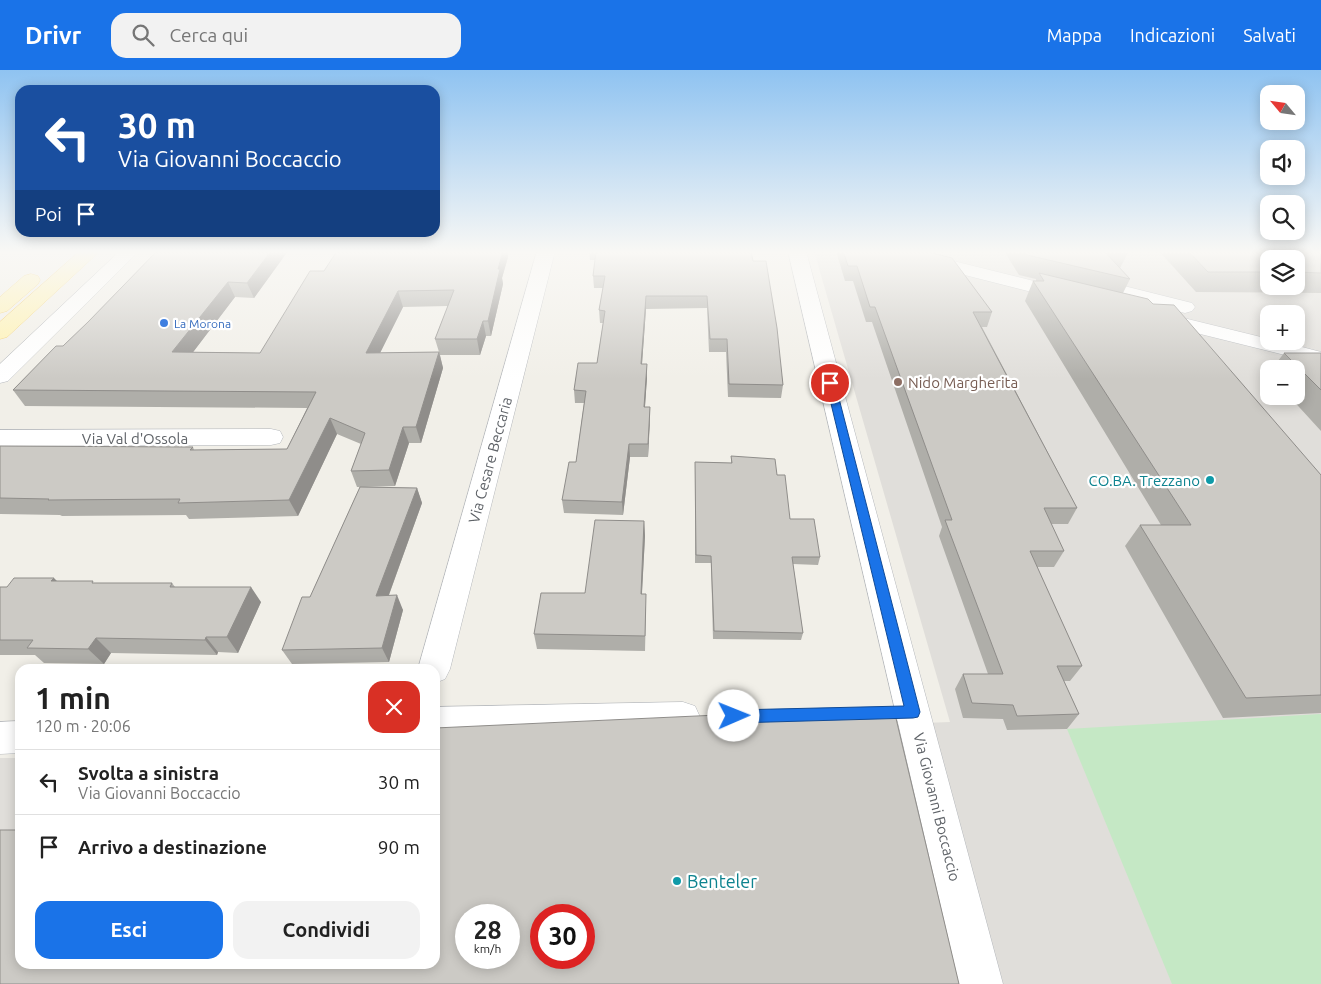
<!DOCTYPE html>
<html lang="it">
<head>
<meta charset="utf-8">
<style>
  body { margin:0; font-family:Ubuntu,sans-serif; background:#f2f2f2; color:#222; height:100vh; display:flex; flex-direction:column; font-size:19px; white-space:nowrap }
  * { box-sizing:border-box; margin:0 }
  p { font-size:16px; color:#767676 }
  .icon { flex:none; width:28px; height:28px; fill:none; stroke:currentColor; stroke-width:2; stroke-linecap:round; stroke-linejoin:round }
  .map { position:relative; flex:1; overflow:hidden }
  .side { position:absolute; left:15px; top:594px; width:425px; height:305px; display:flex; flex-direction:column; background:#fff; border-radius:15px; box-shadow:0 2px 12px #0003 }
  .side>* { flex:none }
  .banner { position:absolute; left:15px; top:15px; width:425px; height:152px; border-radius:15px; box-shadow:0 2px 12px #0003; background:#1a4fa0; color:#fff; overflow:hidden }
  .needle { width:32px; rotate:299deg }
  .tools { position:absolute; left:1260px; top:15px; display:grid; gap:10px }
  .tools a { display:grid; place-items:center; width:45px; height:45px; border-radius:10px; background:#fff; box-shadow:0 2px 12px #0003; font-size:25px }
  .speed { position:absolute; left:455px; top:834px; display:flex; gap:10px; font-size:25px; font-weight:700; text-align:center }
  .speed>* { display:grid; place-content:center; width:65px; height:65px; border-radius:50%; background:#fff; box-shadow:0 2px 12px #0003; line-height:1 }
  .speed small { font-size:12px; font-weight:400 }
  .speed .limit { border:8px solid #d22; background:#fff; color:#111 }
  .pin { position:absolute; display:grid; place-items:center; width:42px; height:42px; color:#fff; margin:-21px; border:2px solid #fff; border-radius:50%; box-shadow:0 1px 5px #0007 }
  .me { position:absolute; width:55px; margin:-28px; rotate:89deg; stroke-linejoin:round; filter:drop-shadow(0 0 4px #0008) }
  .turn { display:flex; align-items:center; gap:18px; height:105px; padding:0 20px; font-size:22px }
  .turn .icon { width:65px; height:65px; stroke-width:2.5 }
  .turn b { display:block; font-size:35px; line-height:42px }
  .then { display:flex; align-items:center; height:48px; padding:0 20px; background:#0003; gap:10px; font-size:19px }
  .round { display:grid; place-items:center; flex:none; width:52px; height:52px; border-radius:15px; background:#f2f2f2 }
  .headline { display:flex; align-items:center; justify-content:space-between; height:85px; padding:0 20px }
  h1 { font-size:30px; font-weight:700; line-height:38px }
  .primary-button { display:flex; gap:10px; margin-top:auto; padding:10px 20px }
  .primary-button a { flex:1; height:58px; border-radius:15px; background:#1a73e8; color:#fff; font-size:20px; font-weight:700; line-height:58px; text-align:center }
  .primary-button a+a { background:#f2f2f2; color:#222 }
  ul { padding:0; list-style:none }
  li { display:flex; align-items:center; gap:15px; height:65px; padding:0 20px; border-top:1px solid #e0e0e0 }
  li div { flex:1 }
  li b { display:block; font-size:19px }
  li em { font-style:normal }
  header { display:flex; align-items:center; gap:30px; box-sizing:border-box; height:70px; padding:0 25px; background:#1a73e8; color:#fff }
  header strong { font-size:24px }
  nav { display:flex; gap:28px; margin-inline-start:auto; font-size:18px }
  .search { width:350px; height:45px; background:#f2f2f2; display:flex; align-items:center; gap:12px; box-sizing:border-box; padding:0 18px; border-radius:15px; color:#767676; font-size:19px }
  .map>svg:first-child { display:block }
</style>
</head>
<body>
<header>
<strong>Drivr</strong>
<div class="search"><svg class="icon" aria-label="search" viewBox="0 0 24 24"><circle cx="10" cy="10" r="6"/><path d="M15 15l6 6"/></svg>Cerca qui</div>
<nav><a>Mappa</a><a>Indicazioni</a><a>Salvati</a></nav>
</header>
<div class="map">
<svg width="1321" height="914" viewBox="0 0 1321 914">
  <rect width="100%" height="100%" fill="#f1efe8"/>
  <path fill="#e0deda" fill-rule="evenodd" d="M 814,181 L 1321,181 L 1321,914 L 0,914 L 0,688 L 20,688 L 20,894 L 435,894 L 435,672 L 950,652 ZM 1269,189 L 1296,189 L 1296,216 L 1269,216 ZM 1269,244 L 1296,244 L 1296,271 L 1269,271 ZM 1269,299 L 1296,299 L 1296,326 L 1269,326 ZM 466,845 L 509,845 L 509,888 L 466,888 ZM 541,845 L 584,845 L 584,888 L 541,888 Z"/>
  <path fill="#c5e8c5" d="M 1321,644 L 1321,914 L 1172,914 L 1067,659 Z"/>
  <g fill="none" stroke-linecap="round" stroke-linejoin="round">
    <defs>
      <path id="minor" d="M 120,181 L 139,181 L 8,311 L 0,313 L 0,294 Z
        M 537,181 L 555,181 L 450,599 L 445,609 L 435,613 L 435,599 L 418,599 Z
        M 788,181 L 806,181 L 1003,914 L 959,914 Z
        M 883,181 L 913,181 L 1074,221 L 1077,225 L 1074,229 L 1067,231 L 886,185 Z
        M 1088,207 L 1192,233 L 1195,237 L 1192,241 L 1185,243 L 1081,217 L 1078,213 L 1081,209 Z
        M 1155,241 L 1269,269 L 1269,271 L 1279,271 L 1321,282 L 1321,294 L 1148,251 L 1145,247 L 1148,243 Z
        M 271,359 L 280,361 L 283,367 L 280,373 L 271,375 L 0,376 L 0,360 Z
        M 683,632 L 695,636 L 700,647 L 695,658 L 683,662 L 435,669 L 435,637 Z
        M 20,651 L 20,683 L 0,684 L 0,652 Z"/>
      <path id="primary" d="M 80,181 L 100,181 L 7,267 L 0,269 L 0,252 Z
        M 31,204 L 38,206 L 40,210 L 38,214 L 7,241 L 0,243 L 0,227 L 24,206 Z"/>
    </defs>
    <use href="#minor" stroke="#b5b8bc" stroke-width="1"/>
    <use href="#primary" stroke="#f2c960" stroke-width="1"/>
    <use href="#minor" fill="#fff" fill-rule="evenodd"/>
    <use href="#primary" fill="#fff2af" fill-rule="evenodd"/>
  </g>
  <path fill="#afaea9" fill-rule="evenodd" d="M 157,181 L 288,181 L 254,228 L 235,227 L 193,282 L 260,283 L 324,201 L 508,181 L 508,187 L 502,208 L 503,214 L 491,266 L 486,266 L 480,285 L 440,285 L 443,298 L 421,373 L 409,373 L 395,416 L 365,417 L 417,418 L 422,433 L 389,525 L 403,540 L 389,592 L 292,594 L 282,580 L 310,527 L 360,417 L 357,417 L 351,401 L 361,374 L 337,364 L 298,446 L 189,449 L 186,445 L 62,446 L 60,445 L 0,444 L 0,376 L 193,377 L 194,380 L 287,379 L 307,338 L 25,336 L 13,320 L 63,276 L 88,252 ZM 448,236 L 435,269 L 439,282 L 380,283 L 403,237 Z
    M 589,181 L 751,181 L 783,315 L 781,328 L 728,327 L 726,282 L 709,282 L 707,238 L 646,239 L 642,294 L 647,294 L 647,307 L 645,337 L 650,337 L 648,387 L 630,387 L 623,445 L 564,443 L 562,430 L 576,392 L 584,333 L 575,333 L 574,320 L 597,293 L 603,253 L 600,253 L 599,240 L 603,218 L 594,218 L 593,206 L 595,190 L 590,190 Z
    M 836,181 L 936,181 L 935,183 L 992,242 L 987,257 L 982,257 L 1077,438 L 1068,454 L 1051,454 L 1064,481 L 1054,497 L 1037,497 L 1082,596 L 1070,611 L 1064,611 L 1079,644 L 1067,659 L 1007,660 L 1003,649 L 963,648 L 955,619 L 963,604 L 988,604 L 939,466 L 942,457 L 872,252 L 866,252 L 853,211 L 845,211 Z
    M 1004,181 L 1126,181 L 1128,183 L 1120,198 L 1130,209 L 1123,223 L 1321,405 L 1321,643 L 1223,648 L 1125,476 L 1140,455 L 1161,455 L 1025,231 L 1033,211 L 1036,211 L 1036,209 L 1019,205 Z
    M 1159,181 L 1321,181 L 1321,223 L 1196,222 ZM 1269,189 L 1296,189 L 1296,216 L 1269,216 Z
    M 1284,283 L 1321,283 L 1321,361 L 1289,326 L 1296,326 L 1296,299 L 1272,299 Z
    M 731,386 L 777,405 L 790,449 L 820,487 L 818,495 L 793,494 L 803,563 L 801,570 L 713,569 L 711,493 L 695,493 L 695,392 L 731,393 Z
    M 644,451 L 645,466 L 642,524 L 646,539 L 645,581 L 537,579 L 534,564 L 585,523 Z
    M 58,511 L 95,513 L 172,513 L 175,517 L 261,532 L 238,583 L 218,582 L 217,585 L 111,583 L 104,594 L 44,593 L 35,585 L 0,585 L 0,517 L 7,517 Z"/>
  <path fill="#8f8d8a" d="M 271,181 L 288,181 L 254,228 L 247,213 Z
    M 503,181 L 508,181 L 508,187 L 502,208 L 503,214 L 491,266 L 488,251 L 498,199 Z
    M 228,212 L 235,227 L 181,298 L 172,282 Z
    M 398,221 L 403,237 L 372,299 L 366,283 Z
    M 646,226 L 646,239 L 641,307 L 641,294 Z
    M 483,251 L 486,266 L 480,285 L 477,269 Z
    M 439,282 L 443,298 L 421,373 L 416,357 Z
    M 647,294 L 647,307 L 644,350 L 644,337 Z
    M 650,337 L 650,350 L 648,387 L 648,374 Z
    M 330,348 L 337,364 L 298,446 L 289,430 Z
    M 403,357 L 409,373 L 395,416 L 389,400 Z
    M 629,374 L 630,387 L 623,445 L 622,432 Z
    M 417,418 L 422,433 L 383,541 L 376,526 Z
    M 644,451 L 645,466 L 641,539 L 641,524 Z
    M 54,508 L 69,523 L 51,511 Z
    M 251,517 L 261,532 L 238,583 L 227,567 Z
    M 397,525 L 403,540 L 389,592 L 382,578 Z
    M 206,567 L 218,582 L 217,585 L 205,570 Z
    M 96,568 L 111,583 L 104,594 L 88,579 Z"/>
  <path fill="#cccac5" stroke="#8f8d8a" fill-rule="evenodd" d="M 157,181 L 271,181 L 247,213 L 228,212 L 172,282 L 260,283 L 310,201 L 324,201 L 337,181 L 503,181 L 498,199 L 500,199 L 488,251 L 483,251 L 477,269 L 435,269 L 454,220 L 398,221 L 366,283 L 439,282 L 416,357 L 403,357 L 389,400 L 351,401 L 365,363 L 330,348 L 289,430 L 178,433 L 180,429 L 48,430 L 49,429 L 0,428 L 0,376 L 193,377 L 190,380 L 287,379 L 316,322 L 13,320 L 56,276 L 63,276 L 88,252 Z
    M 596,181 L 751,181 L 753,191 L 766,191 L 777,258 L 783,315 L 729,314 L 727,269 L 710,269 L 707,226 L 646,226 L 641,294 L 647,294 L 644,337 L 650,337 L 648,374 L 629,374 L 622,432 L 562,430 L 569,392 L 576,392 L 586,321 L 574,320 L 578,293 L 597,293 L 605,241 L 599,240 L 605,206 L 593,206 Z
    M 843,181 L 925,181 L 952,188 L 992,242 L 973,242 L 1077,438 L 1044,438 L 1064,481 L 1030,481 L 1082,596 L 1057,596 L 1079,644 L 1017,646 L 1013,635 L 972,633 L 963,604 L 1003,604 L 945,450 L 952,450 L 875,237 L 870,237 L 857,196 L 848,196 Z
    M 1024,181 L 1126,181 L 1128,183 L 1105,182 L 1130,209 L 1027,185 Z
    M 1188,181 L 1321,181 L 1321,203 L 1296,202 L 1296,189 L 1269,189 L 1269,202 L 1208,202 Z
    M 1039,203 L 1148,229 L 1153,234 L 1174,235 L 1321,405 L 1321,625 L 1246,628 L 1140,455 L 1191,455 L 1033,211 L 1044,211 Z
    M 1284,283 L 1321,283 L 1321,320 Z
    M 731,386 L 775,389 L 777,405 L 785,405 L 790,449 L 814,449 L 820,487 L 792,487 L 803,563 L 714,561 L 711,486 L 696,485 L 695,392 L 732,393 Z
    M 360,417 L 417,418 L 376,526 L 397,525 L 382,578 L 282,580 L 302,527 L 310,527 Z
    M 595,450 L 644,451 L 641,524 L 646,524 L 645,566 L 534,564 L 541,523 L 585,523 Z
    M 14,508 L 54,508 L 51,511 L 93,511 L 92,513 L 172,513 L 170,517 L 251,517 L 227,567 L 206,567 L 205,570 L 96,568 L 88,579 L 27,578 L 33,570 L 0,570 L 0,517 L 7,517 Z
    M 894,640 L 959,914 L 0,914 L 0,760 L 20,760 L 20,894 L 435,894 L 435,658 L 718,645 ZM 466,845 L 509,845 L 509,888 L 466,888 ZM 541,845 L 584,845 L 584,888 L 541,888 Z"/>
  <linearGradient id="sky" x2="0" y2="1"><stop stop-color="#8fc3f1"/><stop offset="0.59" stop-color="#f9f8f5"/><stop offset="1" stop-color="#f9f8f5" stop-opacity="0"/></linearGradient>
  <rect width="1321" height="309" fill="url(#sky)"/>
  <path fill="#1a73e8" stroke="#114b97" d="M 830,310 L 835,313 L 920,642 L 918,647 L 913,648 L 734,653 L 729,651 L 727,646 L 729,642 L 734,640 L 904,636 L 826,313 Z"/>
  <circle fill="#3f7fe0" stroke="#fff" stroke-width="2" cx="164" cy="253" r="5"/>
  <circle fill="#8d6e63" stroke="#fff" stroke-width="2" cx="898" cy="312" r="5"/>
  <g fill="#0f9aa8" stroke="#fff" stroke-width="2">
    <circle cx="1210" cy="410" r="5"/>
    <circle cx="677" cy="811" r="5"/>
  </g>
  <g text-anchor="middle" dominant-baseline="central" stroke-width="4.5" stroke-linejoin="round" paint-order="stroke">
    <g font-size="12" fill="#366cbe" stroke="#fff" text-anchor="start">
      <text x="174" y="253">La Morona</text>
    </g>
    <g font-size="15" fill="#785e54" stroke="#fff" text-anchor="start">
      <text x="908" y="312">Nido Margherita</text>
    </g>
    <g font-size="15" fill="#5f6368" stroke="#fff">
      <text x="135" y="368">Via Val d'Ossola</text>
      <text transform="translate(490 390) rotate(-75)">Via Cesare Beccaria</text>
      <text transform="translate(937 737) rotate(76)">Via Giovanni Boccaccio</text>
    </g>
    <g font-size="15" fill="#0d838f" stroke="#fff" text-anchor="end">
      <text x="1200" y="410">CO.BA. Trezzano</text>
    </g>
    <g font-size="18" fill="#0d838f" stroke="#fff" text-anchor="start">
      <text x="687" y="811">Benteler</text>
    </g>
  </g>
</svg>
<div class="tools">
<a><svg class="needle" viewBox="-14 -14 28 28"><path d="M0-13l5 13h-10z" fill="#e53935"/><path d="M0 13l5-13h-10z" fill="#767676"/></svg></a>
<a><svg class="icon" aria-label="sound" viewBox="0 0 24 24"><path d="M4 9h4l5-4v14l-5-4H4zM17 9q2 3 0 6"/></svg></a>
<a><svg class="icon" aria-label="search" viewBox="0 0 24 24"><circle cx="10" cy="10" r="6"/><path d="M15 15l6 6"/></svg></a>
<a><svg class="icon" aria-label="layers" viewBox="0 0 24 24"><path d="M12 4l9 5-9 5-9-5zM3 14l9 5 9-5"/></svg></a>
<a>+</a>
<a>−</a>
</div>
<div class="speed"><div>28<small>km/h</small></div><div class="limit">30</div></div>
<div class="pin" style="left:830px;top:313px;background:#d93025"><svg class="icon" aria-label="arrive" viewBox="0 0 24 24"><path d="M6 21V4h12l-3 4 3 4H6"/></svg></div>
<svg class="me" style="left:734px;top:646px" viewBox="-20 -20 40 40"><circle r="19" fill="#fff"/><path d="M0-13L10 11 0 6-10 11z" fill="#1a73e8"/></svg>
<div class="banner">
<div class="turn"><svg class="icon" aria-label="left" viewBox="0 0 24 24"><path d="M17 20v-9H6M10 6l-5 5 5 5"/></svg><div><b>30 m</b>Via Giovanni Boccaccio</div></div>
<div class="then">Poi<svg class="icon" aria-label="arrive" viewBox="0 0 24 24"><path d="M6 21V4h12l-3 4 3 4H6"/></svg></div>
</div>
<section class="side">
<div class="headline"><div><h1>1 min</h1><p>120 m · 20:06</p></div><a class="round" style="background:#d93025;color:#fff"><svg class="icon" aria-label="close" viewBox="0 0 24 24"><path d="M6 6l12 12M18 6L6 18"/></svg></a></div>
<ul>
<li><svg class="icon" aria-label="left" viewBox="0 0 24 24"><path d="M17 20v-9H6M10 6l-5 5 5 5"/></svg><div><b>Svolta a sinistra</b><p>Via Giovanni Boccaccio</p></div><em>30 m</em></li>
<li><svg class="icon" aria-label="arrive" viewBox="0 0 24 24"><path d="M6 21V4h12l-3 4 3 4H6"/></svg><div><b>Arrivo a destinazione</b></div><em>90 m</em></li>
</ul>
<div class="primary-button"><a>Esci</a><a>Condividi</a></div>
</section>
</div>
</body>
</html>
